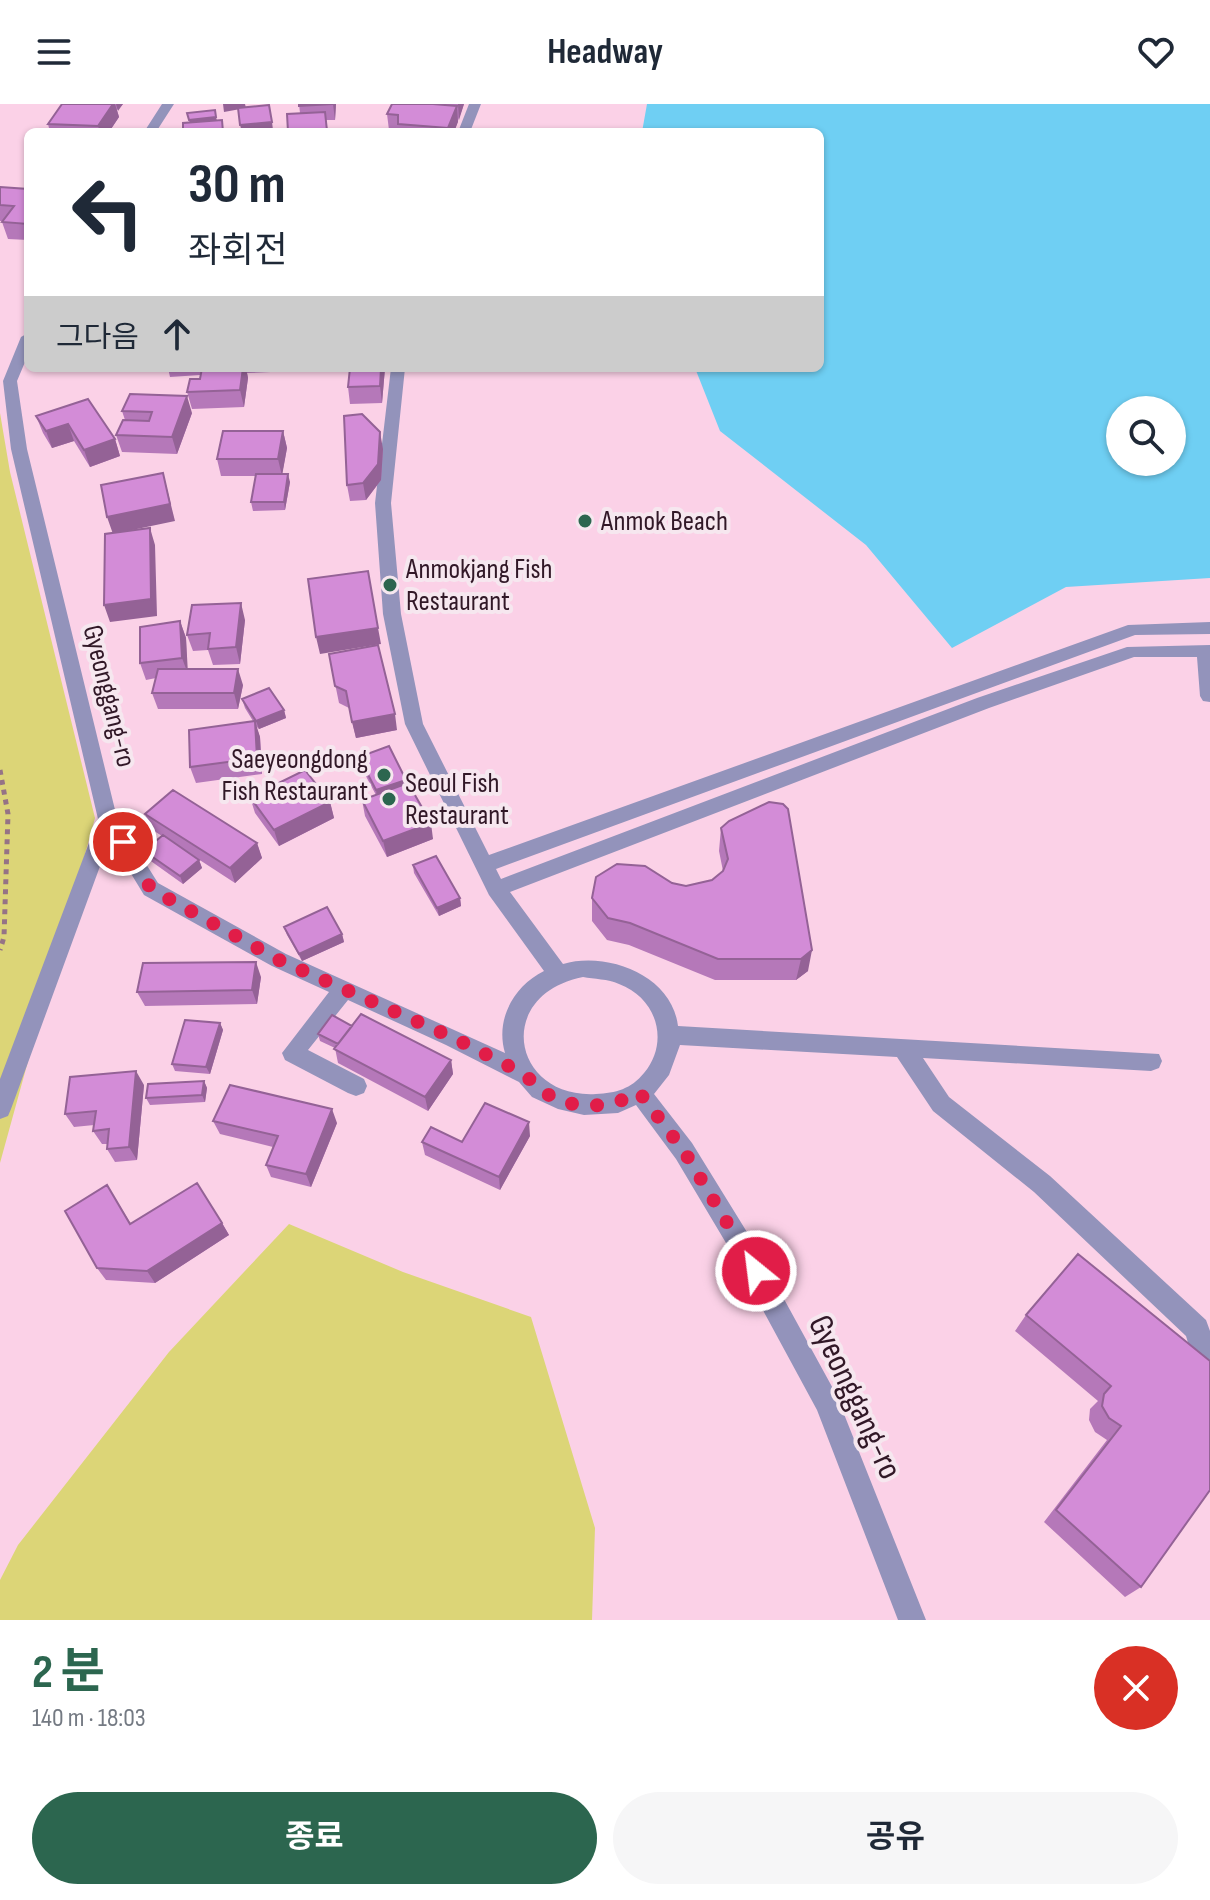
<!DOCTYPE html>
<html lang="ko">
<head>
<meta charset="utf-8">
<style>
  body { margin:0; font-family:"Sofia Sans Condensed","Noto Sans KR",sans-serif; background:#f6f6f7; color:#1f2937; height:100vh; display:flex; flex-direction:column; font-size:30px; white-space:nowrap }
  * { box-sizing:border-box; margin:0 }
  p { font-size:26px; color:#747a83 }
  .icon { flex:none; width:44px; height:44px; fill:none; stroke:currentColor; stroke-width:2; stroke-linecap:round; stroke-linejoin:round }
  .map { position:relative; height:1516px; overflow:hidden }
  .panel { display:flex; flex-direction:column; background:#fff; flex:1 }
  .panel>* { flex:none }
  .top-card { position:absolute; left:24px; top:24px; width:800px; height:244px; border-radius:12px; box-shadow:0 2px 6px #0004; background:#fff; color:#1f2937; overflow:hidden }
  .controls { position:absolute; left:1106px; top:292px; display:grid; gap:16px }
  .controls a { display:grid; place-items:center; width:80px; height:80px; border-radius:50%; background:#fff; box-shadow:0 2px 6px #0004; font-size:40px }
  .pin { position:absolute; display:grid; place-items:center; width:68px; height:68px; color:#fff; margin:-34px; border:4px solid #fff; border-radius:50%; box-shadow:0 2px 8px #0007 }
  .me { position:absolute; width:88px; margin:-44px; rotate:331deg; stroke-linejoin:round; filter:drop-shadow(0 0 6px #0008) }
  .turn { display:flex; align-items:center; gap:28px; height:168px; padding:0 32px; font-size:36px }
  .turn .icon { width:104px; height:104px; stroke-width:2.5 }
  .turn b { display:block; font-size:56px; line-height:68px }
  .then { display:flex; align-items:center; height:76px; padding:0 32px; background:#0003; gap:16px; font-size:30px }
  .round { display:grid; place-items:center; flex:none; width:84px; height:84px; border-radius:42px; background:#f6f6f7 }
  .overview { display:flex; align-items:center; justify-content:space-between; height:136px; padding:0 32px }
  h1 { font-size:48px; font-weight:700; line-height:60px; color:#2c664f }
  .action { display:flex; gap:16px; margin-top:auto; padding:16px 32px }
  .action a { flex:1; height:92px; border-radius:48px; background:#2c664f; color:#fff; font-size:32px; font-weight:700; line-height:92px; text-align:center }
  .action a+a { background:#f6f6f7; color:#1f2937 }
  header { display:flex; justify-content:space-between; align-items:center; height:104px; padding:0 32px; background:#fff; font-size:36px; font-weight:700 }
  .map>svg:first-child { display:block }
</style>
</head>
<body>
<header><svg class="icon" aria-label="menu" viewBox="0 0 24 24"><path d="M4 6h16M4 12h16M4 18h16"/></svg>Headway<svg class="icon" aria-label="heart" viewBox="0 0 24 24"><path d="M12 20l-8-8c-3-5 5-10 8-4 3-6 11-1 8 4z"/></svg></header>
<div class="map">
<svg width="1210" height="1516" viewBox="0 0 1210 1516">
  <rect width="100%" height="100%" fill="#fbd1e7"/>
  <path fill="#dcd577" d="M 0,309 L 10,368 L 95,714 L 0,1059 Z
    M 289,1120 L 403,1168 L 531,1213 L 595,1424 L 592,1516 L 0,1516 L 0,1476 L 18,1441 L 169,1248 Z"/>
  <path fill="#6fcff3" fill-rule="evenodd" d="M 647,0 L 1210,0 L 1210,474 L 1066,483 L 952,544 L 866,441 L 720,327 L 695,264 L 820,264 L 820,28 L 642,28 ZM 1120,306 L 1172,306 L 1172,358 L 1120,358 Z"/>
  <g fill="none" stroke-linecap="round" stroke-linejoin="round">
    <path stroke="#957386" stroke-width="5" stroke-dasharray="5 5" stroke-linecap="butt" d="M 0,666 L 8,710 L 4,833 L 0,846"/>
    <path fill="#9393bb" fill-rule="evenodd" d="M 162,0 L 174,0 L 156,28 L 144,28 Z
      M 469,0 L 481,0 L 470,28 L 458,28 Z
      M 28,229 L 28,251 L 17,277 L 27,345 L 117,714 L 158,779 L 286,850 L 505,949 C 495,915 514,882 544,867 L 489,791 L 405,620 L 383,510 L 375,399 L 391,264 L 405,264 L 391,399 L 401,510 L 423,620 L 489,751 L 1128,521 L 1210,518 L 1210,530 L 1135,531 L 496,765 L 501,775 L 977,594 L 1127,543 L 1210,541 L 1210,598 L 1203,597 L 1200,592 L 1197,553 L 1134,553 L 989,604 L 510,788 L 563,860 C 607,847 672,871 678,922 L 1159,950 L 1162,957 L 1159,964 L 1151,967 L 923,954 L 949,993 L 1050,1072 L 1206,1216 L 1210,1227 L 1210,1286 L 1201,1282 L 1186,1232 L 1034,1088 L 933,1007 L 897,953 L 680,941 L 669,971 L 654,990 L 692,1039 L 750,1133 L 836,1290 L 926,1516 L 898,1516 L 817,1306 L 732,1149 L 676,1055 L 636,1001 L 618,1009 L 584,1011 L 558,1005 L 532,993 L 519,978 L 446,941 L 348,896 L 308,946 L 364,975 L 367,982 L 364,989 L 356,992 L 348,989 L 285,956 L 282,949 L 329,888 L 272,862 L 144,791 L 110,735 L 11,1005 L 8,1012 L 0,1015 L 0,975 L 98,715 L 11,345 L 3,277 L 21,233 ZM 583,873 C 594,875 608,875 619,880 C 657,894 670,938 644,969 C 631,985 616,989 596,990 C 512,995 493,891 583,873 Z"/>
  </g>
  <path fill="#b578b9" d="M 62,0 L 123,0 L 117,6 L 119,13 L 109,28 L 50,28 L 48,20 Z
    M 299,0 L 336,0 L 335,16 L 326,16 L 328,28 L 288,28 L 300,9 Z
    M 392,0 L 464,0 L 454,28 L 399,28 L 399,27 L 389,26 L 387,10 Z
    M 0,83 L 28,85 L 28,136 L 8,135 L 2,118 L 3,117 L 0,117 Z
    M 168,264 L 271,264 L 271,268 L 247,269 L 248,274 L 244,303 L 192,305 L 187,288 L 200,275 L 200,271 L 170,273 Z
    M 385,264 L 382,299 L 350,300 L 348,283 Z
    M 122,307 L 192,309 L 177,350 L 122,348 L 116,331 L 125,316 Z
    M 36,312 L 115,335 L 120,352 L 90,363 L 74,337 L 52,344 L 43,329 Z
    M 283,327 L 287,344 L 282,370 L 290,378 L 285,406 L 253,407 L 251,398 L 256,372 L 221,372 L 217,355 Z
    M 383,345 L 381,376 L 366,396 L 350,397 L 347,381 Z
    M 245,516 L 240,560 L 213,561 L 208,546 L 193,547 L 187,531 Z
    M 180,517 L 186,534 L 187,565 L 243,581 L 238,605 L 158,605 L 152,589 L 156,574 L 146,576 L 140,559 Z
    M 329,550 L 397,626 L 356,634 L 349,604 L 339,599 Z
    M 242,595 L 284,606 L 286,614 L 259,625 L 256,622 L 260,633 L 262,670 L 196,679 L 190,663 L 253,617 L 245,604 Z
    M 359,653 L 406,676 L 433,735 L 387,753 L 365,712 L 362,696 L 376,691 L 360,661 Z
    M 250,693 L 330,698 L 334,714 L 279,742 L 255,709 Z
    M 145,710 L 257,739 L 262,754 L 235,779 L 192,751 L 199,756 L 202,764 L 183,780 L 148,755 L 144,747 L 162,732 L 151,725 Z
    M 729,717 L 808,867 L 796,876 L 715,876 L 629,841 L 607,836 L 592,817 L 592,794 L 672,779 L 686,782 L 712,776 L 723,767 L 719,747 L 721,724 Z
    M 413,761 L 460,794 L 461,802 L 439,812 L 414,769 Z
    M 284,823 L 342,830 L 344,838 L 302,857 L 287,831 Z
    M 261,873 L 257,900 L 145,902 L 137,888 Z
    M 220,919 L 223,926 L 210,970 L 175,967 L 172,960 Z
    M 352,922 L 451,956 L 453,970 L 428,1007 L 338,959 L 335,944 L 320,937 L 318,930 Z
    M 204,977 L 207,984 L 205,998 L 150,1001 L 146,994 Z
    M 144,981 L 137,1056 L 115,1058 L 107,1045 L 107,1040 L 102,1040 L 93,1027 L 94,1021 L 74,1023 L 65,1010 Z
    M 213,1017 L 337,1019 L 311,1083 L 271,1073 L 266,1061 L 273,1043 L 220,1030 Z
    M 530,1032 L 500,1086 L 425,1051 L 422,1038 L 462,1038 Z
    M 107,1081 L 131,1120 L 222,1119 L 229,1131 L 155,1179 L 106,1176 L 97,1164 Z
    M 1026,1211 L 1210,1257 L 1141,1483 L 1125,1493 L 1044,1418 L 1107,1336 L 1095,1328 L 1089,1316 L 1090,1305 L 1098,1297 L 1015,1227 Z"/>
  <path fill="#946296" d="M 113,0 L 115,0 L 119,13 L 109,28 L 100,28 L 98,22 Z
    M 116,0 L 123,0 L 118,7 Z
    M 223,0 L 245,0 L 246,4 L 224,8 Z
    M 333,0 L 336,0 L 335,16 Z
    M 458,0 L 464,0 L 459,16 Z
    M 457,2 L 458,18 L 454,28 L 448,28 L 448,24 Z
    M 216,13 L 218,21 L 191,24 L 189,16 Z
    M 272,18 L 273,26 L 242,28 L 240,21 Z
    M 243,264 L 246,264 L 248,274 L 244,303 L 240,286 Z
    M 381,264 L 385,264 L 382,299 L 380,282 Z
    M 187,292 L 192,309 L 177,350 L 172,333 Z
    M 68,320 L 74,337 L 52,344 L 46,327 Z
    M 283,327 L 287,344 L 282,372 L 278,355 Z
    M 380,328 L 383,345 L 381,376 L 366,396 L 363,379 Z
    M 115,335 L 120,352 L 90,363 L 84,346 Z
    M 163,369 L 175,417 L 113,430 L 107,413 Z
    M 288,370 L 290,378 L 285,406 L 284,398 Z
    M 150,424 L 155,441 L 157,512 L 110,518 L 104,501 Z
    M 241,499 L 245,516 L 240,560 L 236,543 Z
    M 180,517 L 186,534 L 188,570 L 182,554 Z
    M 378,524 L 381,540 L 320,550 L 316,533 Z
    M 238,565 L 243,581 L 238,605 L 234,589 Z
    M 284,606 L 286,614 L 259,625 L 256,617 Z
    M 395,610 L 397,626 L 356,634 L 352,618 Z
    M 255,617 L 260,633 L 262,670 L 257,654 Z
    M 406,676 L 408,684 L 377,694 L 376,686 Z
    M 330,698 L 334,714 L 279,742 L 274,726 Z
    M 431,719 L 433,735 L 387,753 L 383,737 Z
    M 257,739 L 262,754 L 235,779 L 230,764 Z
    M 199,756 L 202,764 L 183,780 L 180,772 Z
    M 460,794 L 461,802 L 439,812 L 437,804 Z
    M 342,830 L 344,838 L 302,857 L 299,850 Z
    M 812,846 L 808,867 L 796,876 L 801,855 Z
    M 256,858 L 261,873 L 257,900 L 252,886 Z
    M 220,919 L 223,926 L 210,970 L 206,963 Z
    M 451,956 L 453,970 L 428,1007 L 425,993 Z
    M 136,967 L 144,981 L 137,1056 L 129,1043 Z
    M 204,977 L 207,984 L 205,998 L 202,991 Z
    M 332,1005 L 337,1019 L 311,1083 L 306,1070 Z
    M 529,1018 L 530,1032 L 500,1086 L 499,1073 Z
    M 222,1119 L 229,1131 L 155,1179 L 147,1167 Z"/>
  <path fill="#d38cd7" stroke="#946296" stroke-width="2" d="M 62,0 L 113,0 L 98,22 L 48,20 Z
    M 299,0 L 333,0 L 299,2 Z
    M 392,0 L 433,0 L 457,2 L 448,24 L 398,20 L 398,11 L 387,10 Z
    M 269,1 L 272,18 L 240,21 L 238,4 Z
    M 215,6 L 216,13 L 189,16 L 187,9 Z
    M 325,8 L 327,27 L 288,28 L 287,10 Z
    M 222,16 L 223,28 L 183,28 L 183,19 Z
    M 263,26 L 263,28 L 226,28 Z
    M 0,83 L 28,85 L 28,120 L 2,118 L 14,102 L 0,101 Z
    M 202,264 L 243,264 L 240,286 L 187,288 L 190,275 L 200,275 Z
    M 350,264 L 381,264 L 380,282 L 348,283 Z
    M 130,290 L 187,292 L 172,333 L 116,331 L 123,316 L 149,317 L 152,308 L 122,307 Z
    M 88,295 L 115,335 L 84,346 L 68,320 L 46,327 L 36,312 Z
    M 362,310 L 380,328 L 378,360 L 363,379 L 347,381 L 344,312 Z
    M 223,327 L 283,327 L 278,355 L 217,355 Z
    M 163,369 L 170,400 L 107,413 L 101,381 Z
    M 256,370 L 288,370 L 284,398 L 251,398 Z
    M 150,424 L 151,495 L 104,501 L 105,430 Z
    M 368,467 L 378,524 L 316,533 L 308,475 Z
    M 241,499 L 236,543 L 208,545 L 210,529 L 187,531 L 192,501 Z
    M 180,517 L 182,554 L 140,559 L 140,523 Z
    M 378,541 L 395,610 L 352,618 L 346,587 L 335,582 L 329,550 Z
    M 158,565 L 238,565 L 234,589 L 152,589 Z
    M 269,584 L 284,606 L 256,617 L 242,595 Z
    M 255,617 L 257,654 L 190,663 L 189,626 Z
    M 389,642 L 406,676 L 376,686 L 359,653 Z
    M 305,666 L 330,698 L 274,726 L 250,693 Z
    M 408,679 L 431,719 L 383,737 L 362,696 Z
    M 173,686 L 257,739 L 230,764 L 145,710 Z
    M 769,698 L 783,700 L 788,705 L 812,846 L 801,855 L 718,855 L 630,819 L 608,814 L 592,794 L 596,773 L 617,760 L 645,762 L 672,779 L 686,782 L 712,776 L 723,767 L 728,755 L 721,724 L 729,717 Z
    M 163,731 L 199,756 L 180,772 L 144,747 Z
    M 436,752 L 460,794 L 437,804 L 413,761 Z
    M 327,803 L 342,830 L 299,850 L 284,823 Z
    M 256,858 L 252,886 L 137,888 L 143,859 Z
    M 361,910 L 451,956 L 425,993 L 334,945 Z
    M 332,911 L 352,922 L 338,940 L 318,930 Z
    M 185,916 L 220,919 L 206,963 L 172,960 Z
    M 136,967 L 129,1043 L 107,1045 L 109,1025 L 93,1027 L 96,1007 L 65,1010 L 70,973 Z
    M 204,977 L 202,991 L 146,994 L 148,980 Z
    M 230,981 L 332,1005 L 306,1070 L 266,1061 L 278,1032 L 213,1017 Z
    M 485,999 L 529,1018 L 499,1073 L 422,1038 L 431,1023 L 462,1038 Z
    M 197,1079 L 222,1119 L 147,1167 L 97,1164 L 65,1107 L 107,1081 L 130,1120 Z
    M 1078,1150 L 1210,1257 L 1210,1386 L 1141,1483 L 1056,1406 L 1121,1322 L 1109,1314 L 1102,1302 L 1104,1290 L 1111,1282 L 1026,1211 Z"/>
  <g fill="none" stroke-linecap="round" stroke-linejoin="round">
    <path stroke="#e11d48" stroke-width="14" stroke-dasharray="0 25.2" d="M 123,738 L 151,785 L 279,856 L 454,934 L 524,970 L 543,988 L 565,999 L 591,1002 L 616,999 L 639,988 L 684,1047 L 756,1167"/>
  </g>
  <g fill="#2c664f" stroke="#f6e7ef" stroke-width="3">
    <circle cx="585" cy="417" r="8"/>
    <circle cx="390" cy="481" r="8"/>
    <circle cx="384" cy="671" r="8"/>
    <circle cx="389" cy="695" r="8"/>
  </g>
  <g text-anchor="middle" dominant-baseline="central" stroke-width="8" stroke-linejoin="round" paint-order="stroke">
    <g font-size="28" fill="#311827" stroke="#f6e7ef" text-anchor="start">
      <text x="601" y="417">Anmok Beach</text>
      <text x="406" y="465">Anmokjang Fish<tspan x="406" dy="32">Restaurant</tspan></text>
      <text x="368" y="655" text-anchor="end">Saeyeongdong<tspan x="368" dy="32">Fish Restaurant</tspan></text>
      <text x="405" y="679">Seoul Fish<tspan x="405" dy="32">Restaurant</tspan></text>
    </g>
    <g font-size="28" fill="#311827" stroke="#f6e7ef">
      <text transform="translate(109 592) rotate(76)">Gyeonggang-ro</text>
    </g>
    <g font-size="34" fill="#311827" stroke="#f6e7ef">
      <text transform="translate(855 1293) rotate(65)">Gyeonggang-ro</text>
    </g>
  </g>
</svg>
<div class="controls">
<a><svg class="icon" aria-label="search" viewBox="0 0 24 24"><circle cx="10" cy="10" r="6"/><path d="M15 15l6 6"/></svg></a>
</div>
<div class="pin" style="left:123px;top:738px;background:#d93025"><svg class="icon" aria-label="arrive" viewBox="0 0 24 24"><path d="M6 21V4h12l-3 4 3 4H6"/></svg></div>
<svg class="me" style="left:756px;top:1167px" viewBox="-20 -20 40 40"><circle r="17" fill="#e11d48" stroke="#fff" stroke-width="3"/><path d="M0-11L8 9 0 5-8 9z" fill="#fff"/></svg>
<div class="top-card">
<div class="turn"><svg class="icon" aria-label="left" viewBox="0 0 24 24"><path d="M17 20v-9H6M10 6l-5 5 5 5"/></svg><div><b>30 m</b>좌회전</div></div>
<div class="then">그다음<svg class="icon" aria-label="ahead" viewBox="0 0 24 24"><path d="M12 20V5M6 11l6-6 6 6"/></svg></div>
</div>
</div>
<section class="panel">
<div class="overview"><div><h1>2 분</h1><p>140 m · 18:03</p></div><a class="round" style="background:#d93025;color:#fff"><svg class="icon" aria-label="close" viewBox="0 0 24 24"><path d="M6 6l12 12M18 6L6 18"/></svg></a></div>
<div class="action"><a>종료</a><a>공유</a></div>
</section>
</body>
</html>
